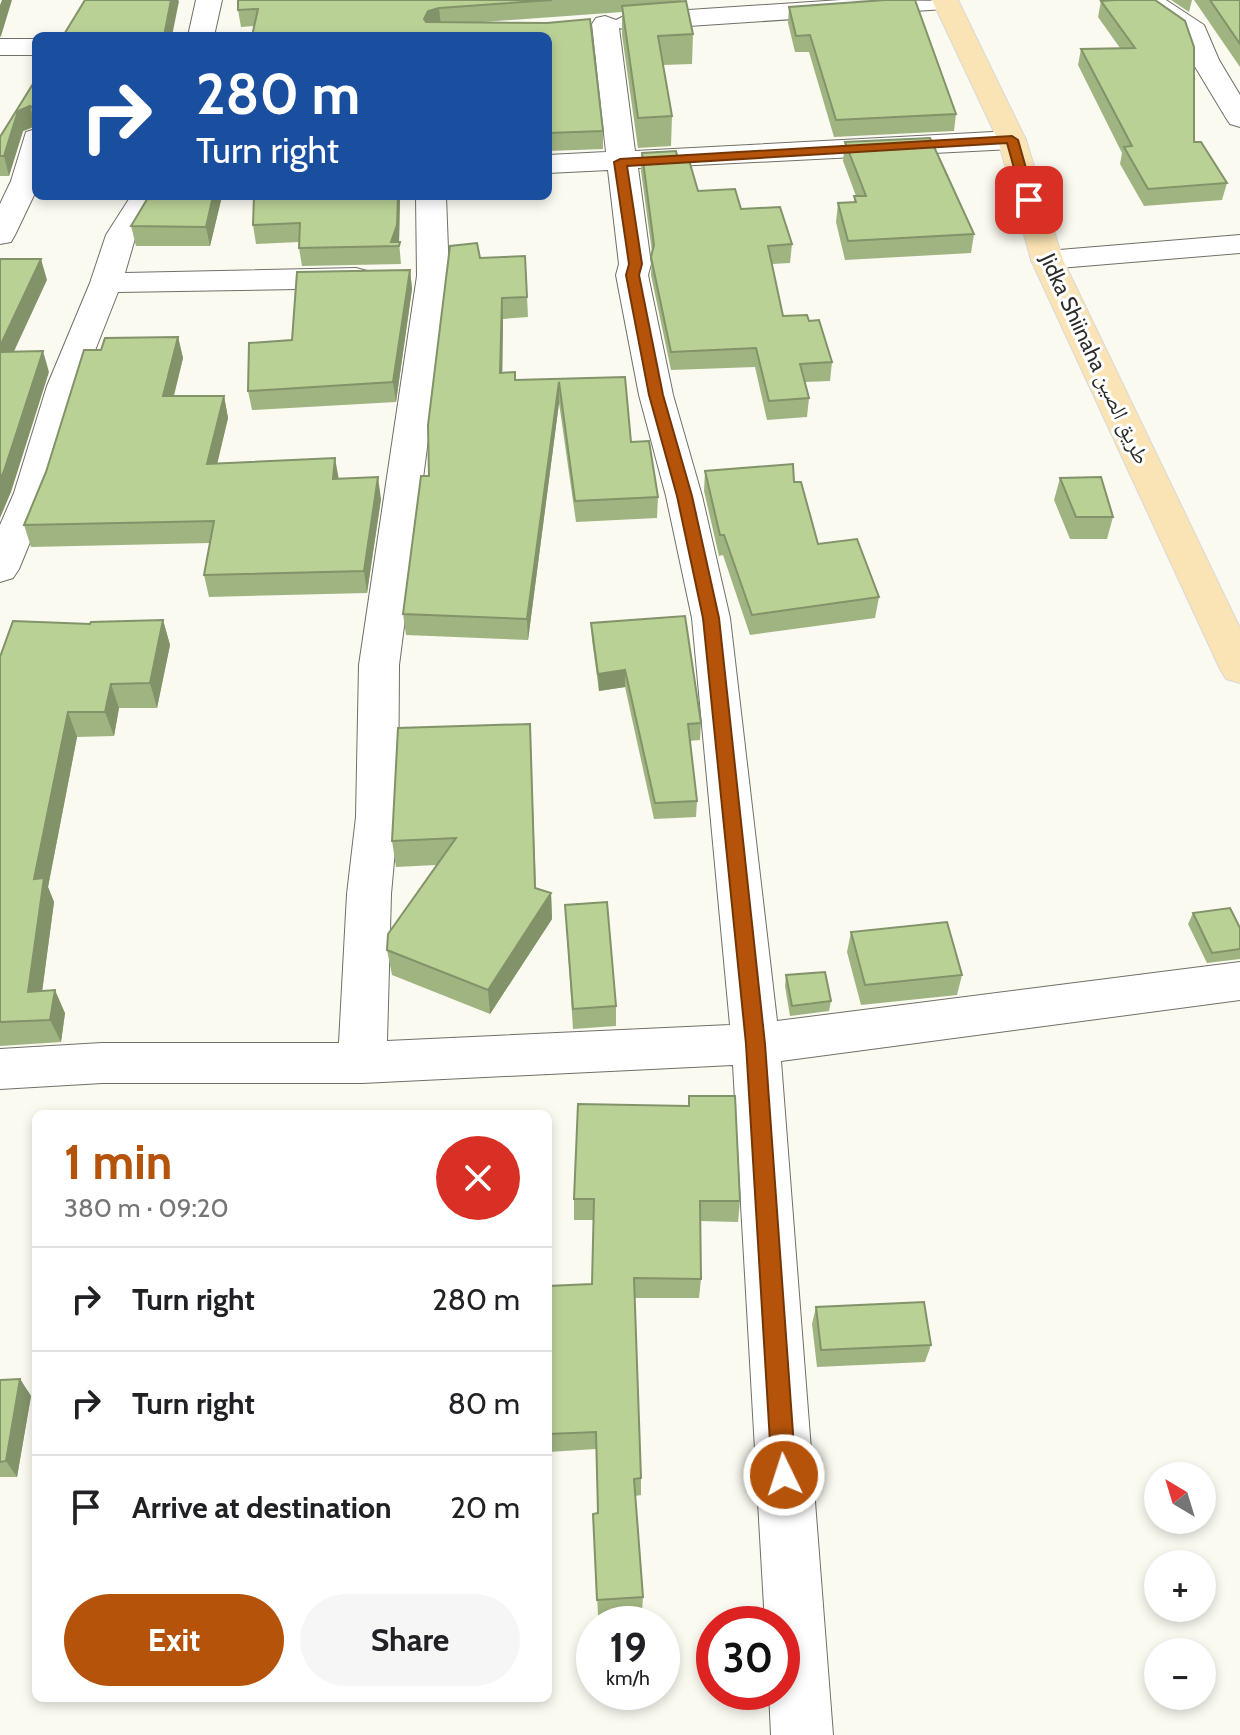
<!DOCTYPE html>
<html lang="en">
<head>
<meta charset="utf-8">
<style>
  body { margin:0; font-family:Cabin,"Noto Naskh Arabic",sans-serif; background:#f6f6f6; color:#202124; height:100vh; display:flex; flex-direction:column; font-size:30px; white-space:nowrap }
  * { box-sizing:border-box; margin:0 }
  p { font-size:26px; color:#757577 }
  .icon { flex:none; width:44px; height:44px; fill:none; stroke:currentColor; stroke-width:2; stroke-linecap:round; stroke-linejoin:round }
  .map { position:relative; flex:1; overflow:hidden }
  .panel { position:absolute; left:32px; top:1110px; width:520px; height:592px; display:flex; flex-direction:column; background:#fff; border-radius:12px; box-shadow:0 4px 12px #0003 }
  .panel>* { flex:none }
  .guide { position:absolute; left:32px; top:32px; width:520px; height:168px; border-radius:12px; box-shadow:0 4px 12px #0003; background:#1a4fa0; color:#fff; overflow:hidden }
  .needle { width:52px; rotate:322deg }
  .buttons { position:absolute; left:1144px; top:1462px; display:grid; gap:16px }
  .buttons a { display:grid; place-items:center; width:72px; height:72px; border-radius:50%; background:#fff; box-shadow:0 4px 12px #0003; font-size:40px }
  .speed { position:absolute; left:576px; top:1606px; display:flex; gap:16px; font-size:40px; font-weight:700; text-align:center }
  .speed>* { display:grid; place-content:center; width:104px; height:104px; border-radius:50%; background:#fff; box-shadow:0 4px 12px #0003; line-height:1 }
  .speed small { font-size:20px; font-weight:400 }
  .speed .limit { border:12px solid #d22; background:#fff; color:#111 }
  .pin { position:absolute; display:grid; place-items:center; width:68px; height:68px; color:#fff; margin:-34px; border-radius:16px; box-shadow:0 4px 12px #0006 }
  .me { position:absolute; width:88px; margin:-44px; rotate:356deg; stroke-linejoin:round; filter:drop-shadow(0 0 6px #0008) }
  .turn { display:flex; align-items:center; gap:28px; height:168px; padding:0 32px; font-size:36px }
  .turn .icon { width:104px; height:104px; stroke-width:2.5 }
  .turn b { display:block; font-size:56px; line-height:68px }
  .round { display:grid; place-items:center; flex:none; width:84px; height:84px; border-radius:42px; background:#f6f6f6 }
  .head { display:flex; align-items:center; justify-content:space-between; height:136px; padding:0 32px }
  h1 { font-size:48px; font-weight:700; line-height:60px; color:#b45309 }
  .cta { display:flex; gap:16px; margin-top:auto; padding:16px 32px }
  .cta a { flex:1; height:92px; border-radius:48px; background:#b45309; color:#fff; font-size:32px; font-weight:700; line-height:92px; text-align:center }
  .cta a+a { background:#f6f6f6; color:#202124 }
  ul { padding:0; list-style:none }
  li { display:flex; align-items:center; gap:24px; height:104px; padding:0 32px; border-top:2px solid #e0e0e0 }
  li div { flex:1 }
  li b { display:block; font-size:30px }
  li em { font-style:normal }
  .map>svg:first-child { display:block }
</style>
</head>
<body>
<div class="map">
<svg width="1240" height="1735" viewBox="0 0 1240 1735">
  <rect width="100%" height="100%" fill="#fafaf1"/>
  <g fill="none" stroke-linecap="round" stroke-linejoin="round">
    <defs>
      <path id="minor" d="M 196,0 L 222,0 L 214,36 L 188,36 Z
        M 841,0 L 958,1 L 954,7 L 945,9 L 628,30 L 619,28 L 635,151 L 1012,131 L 1022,134 L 1026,140 L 1022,146 L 1012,149 L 638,168 L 651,264 L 648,275 L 673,395 L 702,496 L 730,618 L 777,1021 L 1240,962 L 1240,1000 L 781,1061 L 833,1735 L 771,1735 L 769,1692 L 782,1692 L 782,1624 L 765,1624 L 733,1065 L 362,1083 L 102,1083 L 0,1089 L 0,1049 L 102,1043 L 339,1043 L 347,894 L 356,817 L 359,665 L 417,276 L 416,196 L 446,196 L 449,276 L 399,665 L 398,817 L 391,894 L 387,1041 L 730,1025 L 692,618 L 666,496 L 639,395 L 616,275 L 619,264 L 608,170 L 548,173 L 548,155 L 606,152 L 592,24 L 596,18 L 605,16 L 616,20 L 628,14 Z
        M 1129,0 L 1166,0 L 1204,25 L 1219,60 L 1240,95 L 1240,127 L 1230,124 L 1226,118 L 1191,60 L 1183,35 L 1154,14 L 1133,6 Z
        M 0,39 L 36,39 L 36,55 L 0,55 Z
        M 36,129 L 36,191 L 15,235 L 11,242 L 0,244 L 0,204 L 11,181 L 26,132 Z
        M 131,196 L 161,196 L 136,235 L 125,273 L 356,268 L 367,271 L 372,278 L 367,285 L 356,288 L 118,292 L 81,386 L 50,493 L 19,569 L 13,578 L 0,582 L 0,525 L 14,493 L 47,386 L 90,283 L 106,235 Z
        M 1240,235 L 1240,253 L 1047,269 L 1036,267 L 1031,260 L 1036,253 L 1047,251 Z"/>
      <path id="primary" d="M 932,0 L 958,0 L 1026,140 L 1063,260 L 1240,628 L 1240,683 L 1226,679 L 1220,669 L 1031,260 L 998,140 Z"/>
    </defs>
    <use href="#minor" stroke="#707068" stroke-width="2"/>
    <use href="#primary" stroke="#d9d9d8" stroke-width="2"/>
    <use href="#minor" fill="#fff" fill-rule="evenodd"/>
    <use href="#primary" fill="#fae3b4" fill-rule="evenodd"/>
  </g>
  <path fill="#a0b481" d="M 238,0 L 681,0 L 681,2 L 686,1 L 693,34 L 692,64 L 663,65 L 672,116 L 671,146 L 638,148 L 622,35 L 622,12 L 483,22 L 547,23 L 590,19 L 603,131 L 603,149 L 548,151 L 548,36 L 252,36 L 254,26 L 241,27 L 238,10 Z
    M 1155,0 L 1194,142 L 1227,183 L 1222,200 L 1144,206 L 1120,164 L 1122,153 L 1078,65 L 1081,49 L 1120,48 L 1098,17 L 1101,1 Z
    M 1171,0 L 1192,0 L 1189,12 Z
    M 1194,0 L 1240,0 L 1240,67 Z
    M 789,7 L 956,114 L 954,131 L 834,137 L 809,52 L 795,52 L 788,23 Z
    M 36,79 L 36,163 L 33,154 L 34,127 L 23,131 L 9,176 L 0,176 L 0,137 Z
    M 845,142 L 974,234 L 971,253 L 845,260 L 836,222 L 838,203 L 854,202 L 854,196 L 856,196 L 843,161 Z
    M 642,153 L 678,160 L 698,191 L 741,209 L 792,244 L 790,263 L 772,264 L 783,316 L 809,321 L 832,362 L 830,381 L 805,382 L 809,398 L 807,417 L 767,420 L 755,367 L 671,370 L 651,275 L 652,252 L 641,171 Z
    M 149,196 L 222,196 L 210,246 L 136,246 L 131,226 Z
    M 254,196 L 400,196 L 399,242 L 401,264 L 302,266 L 299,248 L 299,242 L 256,244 L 253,225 Z
    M 525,256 L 528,317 L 503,319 L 502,373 L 515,380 L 625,377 L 631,442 L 658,497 L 657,518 L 576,522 L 559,403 L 528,640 L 406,635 L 403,614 L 429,476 L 480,258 Z
    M 410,270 L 412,289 L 396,402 L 252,410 L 248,391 L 292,340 Z
    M 178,337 L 183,358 L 174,396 L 224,396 L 228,418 L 217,463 L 338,478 L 381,499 L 367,593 L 209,597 L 204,575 L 210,543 L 31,547 L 24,525 L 46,472 L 101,350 Z
    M 705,471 L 794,482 L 818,544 L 879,597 L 875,618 L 750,635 L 723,555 L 719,556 L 704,491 Z
    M 1060,478 L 1113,517 L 1107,539 L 1070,539 L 1054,500 Z
    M 163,620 L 170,645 L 157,708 L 119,708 L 114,736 L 77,737 L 48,887 L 54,902 L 42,991 L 65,1013 L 61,1042 L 0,1046 L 0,657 L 90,624 Z
    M 591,623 L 701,723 L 700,740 L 689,741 L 697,801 L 696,817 L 654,819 L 625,687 L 599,691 L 592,640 Z
    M 530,724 L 536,888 L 551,893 L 552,919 L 490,1014 L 392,975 L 387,950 L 436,865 L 396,867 L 392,841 Z
    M 565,905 L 616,1006 L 616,1026 L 573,1029 Z
    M 1193,913 L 1240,928 L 1240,959 L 1207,963 L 1188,924 Z
    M 851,932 L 962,975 L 957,995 L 861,1005 L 847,952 Z
    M 786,975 L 831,1001 L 829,1011 L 790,1016 L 785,986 Z
    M 689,1096 L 740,1201 L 738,1222 L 700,1221 L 701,1279 L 699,1298 L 634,1298 L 641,1478 L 641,1495 L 635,1496 L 643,1597 L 642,1612 L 598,1615 L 593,1514 L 598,1513 L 596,1449 L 548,1452 L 548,1286 L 592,1284 L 594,1220 L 574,1220 L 574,1199 L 688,1106 Z
    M 816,1307 L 931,1345 L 925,1362 L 817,1367 L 812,1324 Z
    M 20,1379 L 31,1396 L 17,1477 L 0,1477 L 0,1380 Z"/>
  <path fill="#829269" d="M 2,0 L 12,0 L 1,36 L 0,37 L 0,5 Z
    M 171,0 L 178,0 L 179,1 L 172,36 L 164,36 Z
    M 439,8 L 441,25 L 430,28 L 424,19 L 428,11 Z
    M 30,106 L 35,126 L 23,131 L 9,176 L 4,156 L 18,111 Z
    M 213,196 L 222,196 L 210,246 L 206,227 Z
    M 398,196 L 400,196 L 399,244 L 391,242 Z
    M 41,259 L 47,280 L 4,373 L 0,361 L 0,346 Z
    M 410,270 L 412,289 L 396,402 L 393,382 Z
    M 502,298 L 503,319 L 502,394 L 500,373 Z
    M 178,337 L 183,358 L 168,418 L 163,396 Z
    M 43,351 L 49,372 L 11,492 L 0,518 L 0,479 Z
    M 559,382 L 559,403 L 528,640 L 527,619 Z
    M 224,396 L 228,418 L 212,486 L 207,464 Z
    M 335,458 L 339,480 L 333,479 Z
    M 378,477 L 381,499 L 367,593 L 364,571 Z
    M 163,620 L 170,645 L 157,708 L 150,683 Z
    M 625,670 L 625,687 L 599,691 L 598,674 Z
    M 111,684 L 119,708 L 114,736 L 105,712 Z
    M 68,712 L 77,737 L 48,887 L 54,902 L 39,1015 L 28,992 L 34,879 Z
    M 551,893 L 552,919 L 490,1014 L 488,990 Z
    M 55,990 L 65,1013 L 61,1042 L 50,1020 Z
    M 20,1379 L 31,1396 L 17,1477 L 6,1461 Z"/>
  <path fill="#bad196" stroke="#829269" stroke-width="2" d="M 85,0 L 171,0 L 164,36 L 63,36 Z
    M 238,0 L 552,0 L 439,8 L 428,11 L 424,19 L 426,22 L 547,23 L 590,19 L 603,131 L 548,133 L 548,36 L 252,36 L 258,9 L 238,10 Z
    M 885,0 L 915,0 L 956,114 L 836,120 L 810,35 L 796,36 L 789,7 Z
    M 1115,0 L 1155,0 L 1185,21 L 1194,47 L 1194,142 L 1201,142 L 1227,183 L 1148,189 L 1124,147 L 1132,146 L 1081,49 L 1135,48 L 1101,1 Z
    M 1210,0 L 1240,0 L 1240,44 Z
    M 686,1 L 693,34 L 658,36 L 672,116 L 638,118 L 622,6 Z
    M 36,79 L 36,154 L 33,154 L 34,109 L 30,106 L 18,111 L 4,156 L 0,156 L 0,137 Z
    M 930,138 L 974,234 L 848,241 L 838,203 L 856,202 L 854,196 L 866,196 L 845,142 Z
    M 676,151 L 678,160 L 689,160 L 698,191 L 735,189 L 741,209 L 780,207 L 792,244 L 768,246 L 783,316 L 807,315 L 809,321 L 819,320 L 832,362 L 800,364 L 809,398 L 769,401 L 756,348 L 671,352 L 651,257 L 654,245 L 642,153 Z
    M 149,196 L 213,196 L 206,227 L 131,226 Z
    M 254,196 L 398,196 L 397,225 L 391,242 L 400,242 L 399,246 L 299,248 L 300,223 L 253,225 Z
    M 477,243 L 480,258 L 525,256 L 527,297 L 502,298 L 500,373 L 515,372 L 515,380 L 625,377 L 631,442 L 649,441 L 658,497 L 575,501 L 559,382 L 527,619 L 403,614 L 421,476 L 429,476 L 428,425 L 450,246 Z
    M 0,259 L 41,259 L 0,346 Z
    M 410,270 L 393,382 L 248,391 L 249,343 L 292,340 L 297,272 Z
    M 178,337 L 163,396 L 224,396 L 207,464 L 335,458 L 333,479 L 378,477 L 364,571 L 204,575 L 214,521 L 24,525 L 46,472 L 84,350 L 101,350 L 105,338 Z
    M 43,351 L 4,471 L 0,479 L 0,352 Z
    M 793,464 L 794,482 L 801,482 L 818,544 L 857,539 L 879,597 L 752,615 L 724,535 L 720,535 L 705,471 Z
    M 1101,477 L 1113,517 L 1076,517 L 1060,478 Z
    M 685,616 L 701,723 L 688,724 L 697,801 L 655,803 L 625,670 L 598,674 L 591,623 Z
    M 163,620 L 150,683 L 111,684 L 105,712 L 68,712 L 34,879 L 44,878 L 28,992 L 55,990 L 50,1020 L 0,1022 L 0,657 L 13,621 L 90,624 L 91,622 Z
    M 530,724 L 535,888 L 551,893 L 488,990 L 387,950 L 388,934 L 456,838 L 392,841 L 398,728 Z
    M 607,902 L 616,1006 L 573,1009 L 565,905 Z
    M 1230,908 L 1240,928 L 1240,949 L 1212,953 L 1193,913 Z
    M 947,922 L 962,975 L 865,985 L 851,932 Z
    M 825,972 L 831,1001 L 792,1006 L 786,975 Z
    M 689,1096 L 735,1096 L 740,1201 L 700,1201 L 701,1279 L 634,1278 L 641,1478 L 634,1479 L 643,1597 L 597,1600 L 593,1514 L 598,1513 L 596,1432 L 548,1434 L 548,1286 L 592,1284 L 594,1199 L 574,1199 L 578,1104 L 689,1106 Z
    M 924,1302 L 931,1345 L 821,1350 L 816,1307 Z
    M 20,1379 L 6,1461 L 0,1462 L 0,1380 Z"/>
  <path fill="#b45309" stroke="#753606" stroke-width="2" d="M 1012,136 L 1018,140 L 1035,200 L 1034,202 L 1023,200 L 1007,143 L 627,166 L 642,264 L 639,275 L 663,395 L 692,496 L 719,618 L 765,1044 L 796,1475 L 792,1484 L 784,1487 L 776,1484 L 772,1475 L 746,1044 L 703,618 L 677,496 L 649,395 L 626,275 L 629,264 L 614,162 L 620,159 Z"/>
  <g text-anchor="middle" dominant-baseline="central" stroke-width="6" stroke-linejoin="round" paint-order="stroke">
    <g font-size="22" fill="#2d2c29" stroke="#fff">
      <text transform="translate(1095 359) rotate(65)">Jidka Shiinaha طريق الصين</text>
    </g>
  </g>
</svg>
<div class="buttons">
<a><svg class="needle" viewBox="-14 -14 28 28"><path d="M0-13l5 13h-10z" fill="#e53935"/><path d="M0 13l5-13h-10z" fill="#757577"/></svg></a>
<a>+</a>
<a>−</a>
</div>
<div class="speed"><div>19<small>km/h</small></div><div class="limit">30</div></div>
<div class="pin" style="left:1029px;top:200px;background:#d93025"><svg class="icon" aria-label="arrive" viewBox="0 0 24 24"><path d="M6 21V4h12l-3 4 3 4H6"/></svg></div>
<svg class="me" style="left:784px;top:1475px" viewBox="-20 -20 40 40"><circle r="17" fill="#b45309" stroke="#fff" stroke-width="3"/><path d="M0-11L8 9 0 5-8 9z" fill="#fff"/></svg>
<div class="guide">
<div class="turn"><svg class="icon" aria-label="right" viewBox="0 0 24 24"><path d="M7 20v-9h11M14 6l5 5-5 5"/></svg><div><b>280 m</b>Turn right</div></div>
</div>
<section class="panel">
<div class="head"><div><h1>1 min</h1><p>380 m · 09:20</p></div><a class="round" style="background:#d93025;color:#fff"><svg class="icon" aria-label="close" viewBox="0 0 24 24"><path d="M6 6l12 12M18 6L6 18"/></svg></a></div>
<ul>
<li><svg class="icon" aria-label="right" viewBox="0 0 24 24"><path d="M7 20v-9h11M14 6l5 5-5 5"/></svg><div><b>Turn right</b></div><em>280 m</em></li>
<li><svg class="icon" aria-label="right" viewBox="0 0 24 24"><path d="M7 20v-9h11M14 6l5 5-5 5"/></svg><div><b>Turn right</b></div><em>80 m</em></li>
<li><svg class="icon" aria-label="arrive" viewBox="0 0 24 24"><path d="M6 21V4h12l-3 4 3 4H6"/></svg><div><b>Arrive at destination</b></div><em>20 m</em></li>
</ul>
<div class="cta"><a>Exit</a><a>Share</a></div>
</section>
</div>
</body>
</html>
